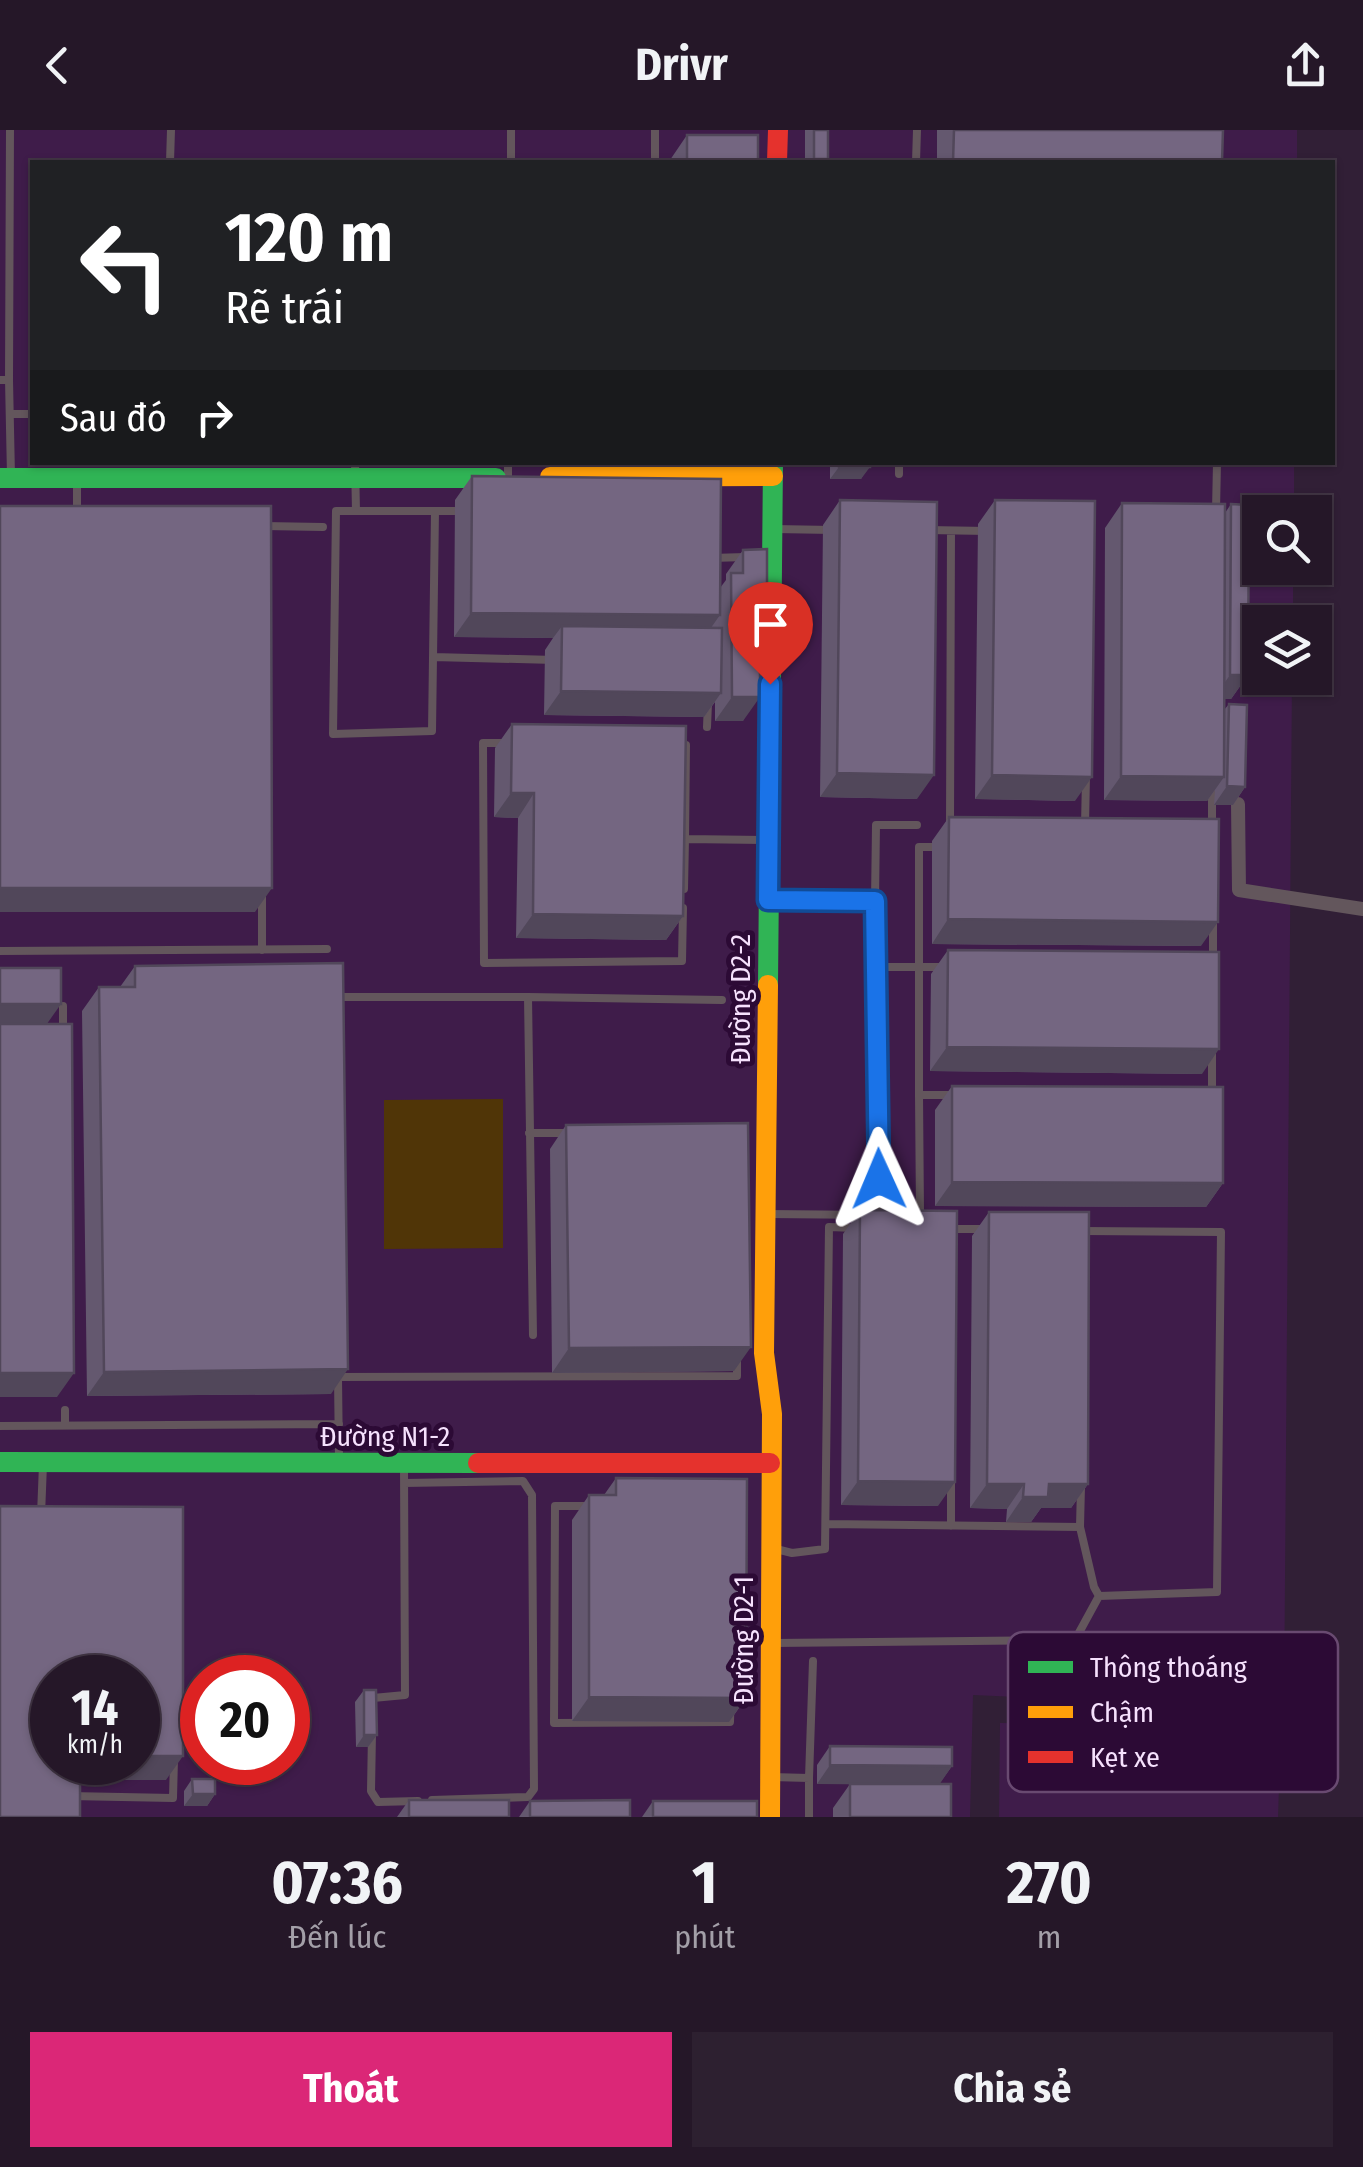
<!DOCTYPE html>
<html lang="vi">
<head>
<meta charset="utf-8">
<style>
  body { margin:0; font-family:"Fira Sans Condensed",sans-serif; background:#2d2030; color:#f1f3f6; height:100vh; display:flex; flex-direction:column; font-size:38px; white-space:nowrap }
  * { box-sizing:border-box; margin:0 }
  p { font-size:32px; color:#a39fa8 }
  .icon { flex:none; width:55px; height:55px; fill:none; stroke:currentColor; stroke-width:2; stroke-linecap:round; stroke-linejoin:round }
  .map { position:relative; height:1687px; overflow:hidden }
  .drawer { display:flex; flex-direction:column; background:#251728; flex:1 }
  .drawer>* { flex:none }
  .hud { position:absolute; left:30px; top:30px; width:1305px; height:305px; border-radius:0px; box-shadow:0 2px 8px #0004,0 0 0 2px #423645; background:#202124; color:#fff; overflow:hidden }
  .fabs { position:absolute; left:1242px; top:365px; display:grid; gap:20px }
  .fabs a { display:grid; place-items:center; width:90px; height:90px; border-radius:0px; background:#251728; box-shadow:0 2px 8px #0004,0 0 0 2px #423645; font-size:50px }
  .speed { position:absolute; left:30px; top:1525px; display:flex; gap:20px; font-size:50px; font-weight:700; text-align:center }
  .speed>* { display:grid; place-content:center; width:130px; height:130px; border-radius:50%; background:#251728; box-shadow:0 2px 8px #0004,0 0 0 2px #423645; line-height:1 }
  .speed small { font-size:25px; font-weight:400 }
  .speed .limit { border:15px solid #d22; background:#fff; color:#111 }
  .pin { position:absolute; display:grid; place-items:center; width:85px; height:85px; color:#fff; margin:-102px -42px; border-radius:50% 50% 50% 0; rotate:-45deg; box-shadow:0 0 10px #0007 }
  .pin .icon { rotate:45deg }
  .me { position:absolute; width:110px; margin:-55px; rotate:359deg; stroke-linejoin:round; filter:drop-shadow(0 0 8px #0008) }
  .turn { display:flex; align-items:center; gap:35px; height:210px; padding:0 30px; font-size:45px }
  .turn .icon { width:130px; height:130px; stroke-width:2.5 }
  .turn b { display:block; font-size:70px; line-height:85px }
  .then { display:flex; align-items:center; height:95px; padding:0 30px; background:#0003; gap:20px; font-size:38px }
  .eta { display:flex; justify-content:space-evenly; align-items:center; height:170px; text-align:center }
  .eta b { font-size:60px; font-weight:700; line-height:70px }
  .button { display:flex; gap:20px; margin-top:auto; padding:20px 30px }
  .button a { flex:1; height:115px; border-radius:0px; background:#db2777; color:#fff; font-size:40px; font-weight:700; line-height:115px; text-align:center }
  .button a+a { background:#2d2030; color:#f1f3f6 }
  header { display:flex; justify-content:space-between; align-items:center; height:130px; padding:0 30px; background:#251728; font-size:45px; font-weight:700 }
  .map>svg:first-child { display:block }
</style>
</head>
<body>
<header><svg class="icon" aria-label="back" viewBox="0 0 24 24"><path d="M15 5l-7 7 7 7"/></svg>Drivr<svg class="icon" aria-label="share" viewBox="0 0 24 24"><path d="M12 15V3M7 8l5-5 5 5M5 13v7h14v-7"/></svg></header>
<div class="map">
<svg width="1363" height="1687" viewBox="0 0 1363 1687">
  <rect width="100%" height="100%" fill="#311f36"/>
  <path fill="#3f1c4a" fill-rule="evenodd" d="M 0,0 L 1297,0 L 1297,32 L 32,32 L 32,332 L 1294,333 L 1294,382 L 1260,382 L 1260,438 L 1293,438 L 1293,492 L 1260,492 L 1260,548 L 1292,548 L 1284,1578 L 973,1565 L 970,1687 L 0,1687 ZM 52,1548 L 138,1548 L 138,1632 L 52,1632 ZM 202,1548 L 288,1548 L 288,1632 L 202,1632 Z
    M 1000,1593 L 1281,1598 L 1278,1687 L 999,1687 Z"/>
  <path fill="#503507" d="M 503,969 L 503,1118 L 384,1119 L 384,970 Z"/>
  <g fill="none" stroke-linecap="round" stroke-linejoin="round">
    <path stroke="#63565c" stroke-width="8" d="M 170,32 L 171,0
      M 511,32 L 511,0
      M 655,32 L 655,0
      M 916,32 L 917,0
      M 0,250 L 9,250 L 11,346
      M 9,250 L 10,0
      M 10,284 L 32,284
      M 355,332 L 356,381
      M 508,332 L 508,348
      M 899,344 L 899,332
      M 435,381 L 432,601 L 333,604 L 336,381 L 464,381
      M 1216,381 L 1217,332
      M 77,383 L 77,352
      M 264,396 L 323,397
      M 774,399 L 833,400
      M 927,400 L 988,401
      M 711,428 L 746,427
      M 433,527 L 555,530
      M 707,597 L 708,573
      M 508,613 L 483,613 L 484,833 L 682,831 L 683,778
      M 677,615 L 686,615 L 685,709 L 768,710
      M 950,695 L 951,401
      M 1085,696 L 1086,646
      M 1212,696 L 1212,655
      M 684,759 L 685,709
      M 875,771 L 876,695 L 917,695
      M 1213,794 L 1213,830
      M 262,820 L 262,764
      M 0,821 L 327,819
      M 875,837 L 946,837
      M 336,867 L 528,867 L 533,1205
      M 528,867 L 722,870
      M 63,876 L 63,900
      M 919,965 L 919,717 L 942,717
      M 1212,965 L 1212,919
      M 529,1003 L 571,1003
      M 766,1084 L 879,1085 L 875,771 L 771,770
      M 920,1084 L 919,965 L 956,965
      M 949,1099 L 985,1099
      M 338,1247 L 737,1246 L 737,1229
      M 338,1248 L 339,1329
      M 65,1280 L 65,1295
      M 0,1296 L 339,1294
      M 404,1353 L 523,1351 L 532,1365 L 534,1659 L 528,1667 L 432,1670
      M 555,1376 L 736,1376 L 730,1592 L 554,1593 Z
      M 41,1385 L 43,1334
      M 826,1394 L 1080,1397 L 1081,1356
      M 951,1396 L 951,1350
      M 1080,1397 L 1094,1457 L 1099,1466 L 1217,1462 L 1221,1102 L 1084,1101
      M 772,1418 L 792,1423 L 825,1419 L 829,1097 L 855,1098
      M 774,1513 L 1075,1510 L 1099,1466
      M 373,1574 L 373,1568 L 405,1565 L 404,1337
      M 372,1603 L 371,1661 L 378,1672 L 418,1671
      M 771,1647 L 809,1648 L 813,1531
      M 70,1687 L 70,1666 L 173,1668 L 174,1629
      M 809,1687 L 809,1648"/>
    <path stroke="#63565c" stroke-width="14" d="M 1238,674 L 1239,760 L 1363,779"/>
    <path stroke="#30b455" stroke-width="20" d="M 0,348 L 496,348
      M 768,855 L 773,332
      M 0,1332 L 478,1333"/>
    <path stroke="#ff9f0a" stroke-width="20" d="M 550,347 L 773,346
      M 768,855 L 764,1223 L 772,1284 L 770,1687"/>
    <path stroke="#e5322d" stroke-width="20" d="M 777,32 L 778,0
      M 478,1333 L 770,1333"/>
  </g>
  <path fill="#64586f" d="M 805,0 L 828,0 L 825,32 L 805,32 Z
    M 937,0 L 1223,0 L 1222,32 L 937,32 Z
    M 687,5 L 758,32 L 670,32 L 670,30 Z
    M 830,332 L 870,332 L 861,349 L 830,349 Z
    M 472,346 L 720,458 L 726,450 L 726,444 L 743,420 L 767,524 L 760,535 L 743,591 L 715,591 L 715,572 L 704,587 L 544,585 L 545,520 L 553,508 L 454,507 L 455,370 Z
    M 840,370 L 917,669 L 820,667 L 823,395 Z
    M 995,370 L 1075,671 L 975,669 L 978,394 Z
    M 1122,373 L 1225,383 L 1231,374 L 1248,545 L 1231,569 L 1224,569 L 1224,580 L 1229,574 L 1245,657 L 1233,675 L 1214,675 L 1215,660 L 1207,671 L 1104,670 L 1105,398 Z
    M 512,594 L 683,786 L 666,810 L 516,808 L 518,688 L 494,687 L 495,618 Z
    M 949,687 L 1201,816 L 932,814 L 932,711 Z
    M 948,820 L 1202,944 L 930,941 L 931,844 Z
    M 135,836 L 331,1264 L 87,1266 L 82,881 L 99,857 L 120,857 Z
    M 952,956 L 1223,1053 L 1206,1077 L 935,1076 L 935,980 Z
    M 566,995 L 734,1241 L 552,1243 L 550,1019 Z
    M 860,1080 L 938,1376 L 841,1375 L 843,1104 Z
    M 989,1082 L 1088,1354 L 1071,1378 L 1041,1378 L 1031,1392 L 1006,1392 L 1007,1379 L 970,1378 L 972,1106 Z
    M 616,1348 L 746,1568 L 729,1592 L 572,1591 L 572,1390 L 589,1365 L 604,1365 Z
    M 364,1560 L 377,1605 L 368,1617 L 356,1617 L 355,1572 Z
    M 830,1616 L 952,1636 L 939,1654 L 951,1687 L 833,1687 L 833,1678 L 850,1654 L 817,1654 L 817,1635 Z
    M 192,1649 L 215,1664 L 207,1676 L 184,1676 L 184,1661 Z
    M 409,1670 L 509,1687 L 397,1687 Z
    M 530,1671 L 630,1687 L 519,1687 Z
    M 653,1671 L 757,1687 L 642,1687 Z"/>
  <path fill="#51475a" d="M 814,29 L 828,29 L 825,32 L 811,32 Z
    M 839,337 L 870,337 L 861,349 L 830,349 Z
    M 471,483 L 720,485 L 703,509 L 562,496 L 553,508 L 454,507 Z
    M 1230,545 L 1248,545 L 1231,569 L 1213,569 Z
    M 561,561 L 721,563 L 704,587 L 544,585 Z
    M 732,567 L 760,567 L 743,591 L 715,591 Z
    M 837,643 L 934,645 L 917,669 L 820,667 Z
    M 992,645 L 1092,647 L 1075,671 L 975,669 Z
    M 1121,646 L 1224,647 L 1207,671 L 1104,670 Z
    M 1227,656 L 1245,657 L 1233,675 L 1214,675 Z
    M 511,663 L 534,663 L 518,688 L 494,687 Z
    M 0,758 L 272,758 L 255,782 L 0,782 Z
    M 533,784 L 683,786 L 666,810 L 516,808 Z
    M 948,789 L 1218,792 L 1201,816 L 932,814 Z
    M 0,874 L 61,874 L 44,898 L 0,898 Z
    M 947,917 L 1219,919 L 1202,944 L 930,941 Z
    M 952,1052 L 1223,1053 L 1206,1077 L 935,1076 Z
    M 751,1217 L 734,1241 L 552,1243 L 569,1218 Z
    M 348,1239 L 331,1264 L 87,1266 L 104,1242 Z
    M 0,1243 L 74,1243 L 57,1267 L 0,1267 Z
    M 858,1351 L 955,1352 L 938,1376 L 841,1375 Z
    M 987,1354 L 1024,1354 L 1007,1379 L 970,1378 Z
    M 1049,1354 L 1088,1354 L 1071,1378 L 1041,1378 L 1031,1392 L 1006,1392 L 1023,1367 Z
    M 589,1567 L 746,1568 L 729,1592 L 572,1591 Z
    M 364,1605 L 377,1605 L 368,1617 L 356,1617 Z
    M 138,1626 L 183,1626 L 166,1650 L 63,1650 L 75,1632 L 138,1632 Z
    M 830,1635 L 952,1636 L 939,1655 L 817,1654 Z
    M 193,1664 L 215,1664 L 207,1676 L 184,1676 Z"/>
  <path fill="#746681" stroke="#51475a" stroke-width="2.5" d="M 814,0 L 828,0 L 828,29 L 814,29 Z
    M 954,0 L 1223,0 L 1222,32 L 953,32 Z
    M 687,5 L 758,5 L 758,32 L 687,32 Z
    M 839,332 L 870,332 L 870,337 L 839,337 Z
    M 472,346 L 721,349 L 720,485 L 471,483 Z
    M 840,370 L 937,372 L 934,645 L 837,643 Z
    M 995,370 L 1095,371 L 1092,647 L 992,645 Z
    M 1122,373 L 1225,374 L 1224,647 L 1121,646 Z
    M 1231,374 L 1249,375 L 1248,545 L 1230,545 Z
    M 0,376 L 271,376 L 272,758 L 0,758 Z
    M 767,419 L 767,524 L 760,524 L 760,567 L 732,567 L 731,443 L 743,443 L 743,420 Z
    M 562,496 L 722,498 L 721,563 L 561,561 Z
    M 1229,574 L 1247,575 L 1245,657 L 1227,656 Z
    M 512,594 L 686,596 L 683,786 L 533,784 L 534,663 L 511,663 Z
    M 949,687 L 1219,689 L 1218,792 L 948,789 Z
    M 948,820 L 1219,822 L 1219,919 L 947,917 Z
    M 343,833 L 348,1239 L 104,1242 L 99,857 L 135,857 L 135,836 Z
    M 0,838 L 61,838 L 61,874 L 0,874 Z
    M 0,894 L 72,894 L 74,1243 L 0,1243 Z
    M 952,956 L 1223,957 L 1223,1053 L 952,1052 Z
    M 748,993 L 751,1217 L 569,1218 L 566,995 Z
    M 860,1080 L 957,1081 L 955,1352 L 858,1351 Z
    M 989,1082 L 1089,1082 L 1088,1354 L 1049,1354 L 1048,1367 L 1023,1367 L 1024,1354 L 987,1354 Z
    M 616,1348 L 747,1349 L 746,1568 L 589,1567 L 589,1365 L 616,1365 Z
    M 0,1376 L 183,1377 L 183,1626 L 138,1626 L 138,1548 L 52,1548 L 52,1632 L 80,1632 L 80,1687 L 0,1687 Z
    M 364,1560 L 376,1560 L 377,1605 L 364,1605 Z
    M 830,1616 L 952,1617 L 952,1636 L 830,1635 Z
    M 192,1649 L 215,1649 L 215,1664 L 193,1664 Z
    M 850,1654 L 951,1654 L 951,1687 L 850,1687 Z
    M 409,1670 L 509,1670 L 509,1687 L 409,1687 Z
    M 630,1670 L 630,1687 L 530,1687 L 530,1671 Z
    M 653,1671 L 757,1671 L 757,1687 L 653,1687 Z"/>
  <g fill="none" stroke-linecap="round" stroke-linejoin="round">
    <defs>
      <path id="route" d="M 770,554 L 768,770 L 875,771 L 879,1049"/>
    </defs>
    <use href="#route" stroke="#114b97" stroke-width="25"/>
    <use href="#route" stroke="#1a73e8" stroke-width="18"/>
  </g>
  <g text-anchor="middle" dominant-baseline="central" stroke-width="10" stroke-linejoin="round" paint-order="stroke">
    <g font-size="28" fill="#f6e1fd" stroke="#2c0a35">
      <text transform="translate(740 869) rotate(-90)">Đường D2-2</text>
      <text x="385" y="1306">Đường N1-2</text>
      <text transform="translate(743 1510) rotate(-90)">Đường D2-1</text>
    </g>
  </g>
  <rect x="1008" y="1502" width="330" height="160" rx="15" fill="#2c0a35" stroke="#694a71" stroke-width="2.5"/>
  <rect x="1028" y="1531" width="45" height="12" fill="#30b455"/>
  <rect x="1028" y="1576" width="45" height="12" fill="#ff9f0a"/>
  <rect x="1028" y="1621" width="45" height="12" fill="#e5322d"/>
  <g font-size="28" fill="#f6e1fd">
    <text x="1090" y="1547">Thông thoáng</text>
    <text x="1090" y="1592">Chậm</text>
    <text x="1090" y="1637">Kẹt xe</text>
  </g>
</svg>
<div class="fabs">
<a><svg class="icon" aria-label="search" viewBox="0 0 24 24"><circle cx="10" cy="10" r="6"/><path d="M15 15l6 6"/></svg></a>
<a><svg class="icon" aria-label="layers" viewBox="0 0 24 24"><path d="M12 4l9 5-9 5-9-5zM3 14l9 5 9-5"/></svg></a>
</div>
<div class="speed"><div>14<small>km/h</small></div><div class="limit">20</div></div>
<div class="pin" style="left:770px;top:554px;background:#d93025"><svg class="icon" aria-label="arrive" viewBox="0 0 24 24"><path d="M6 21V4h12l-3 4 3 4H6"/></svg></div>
<svg class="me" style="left:879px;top:1049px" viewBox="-20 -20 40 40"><path d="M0-17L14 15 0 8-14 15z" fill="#1a73e8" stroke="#fff" stroke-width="4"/></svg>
<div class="hud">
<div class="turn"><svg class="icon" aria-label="left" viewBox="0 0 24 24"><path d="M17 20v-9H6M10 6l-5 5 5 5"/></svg><div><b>120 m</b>Rẽ trái</div></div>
<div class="then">Sau đó<svg class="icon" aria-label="right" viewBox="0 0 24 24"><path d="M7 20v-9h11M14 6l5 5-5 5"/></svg></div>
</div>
</div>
<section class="drawer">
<div class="eta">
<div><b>07:36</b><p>Đến lúc</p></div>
<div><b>1</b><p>phút</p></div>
<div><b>270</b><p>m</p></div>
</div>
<div class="button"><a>Thoát</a><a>Chia sẻ</a></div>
</section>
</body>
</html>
